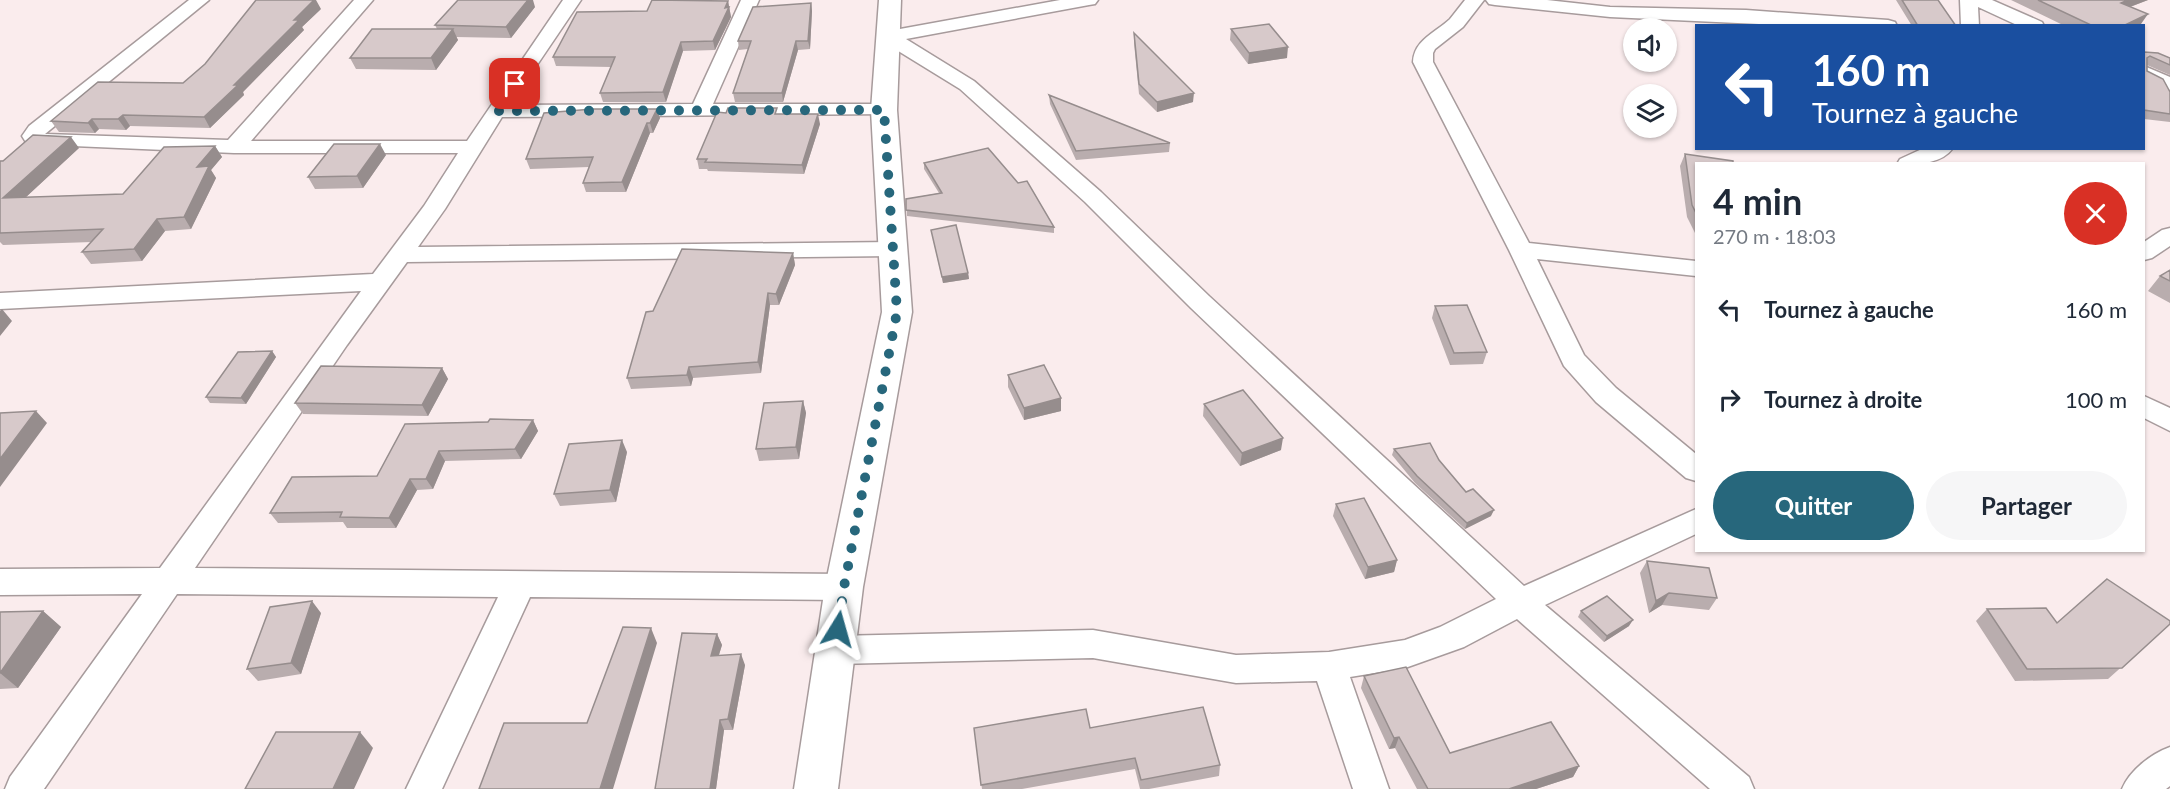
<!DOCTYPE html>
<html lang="fr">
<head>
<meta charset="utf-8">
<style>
  body { margin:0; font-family:Lato,sans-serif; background:#f6f6f7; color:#1f2937; height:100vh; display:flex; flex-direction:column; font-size:22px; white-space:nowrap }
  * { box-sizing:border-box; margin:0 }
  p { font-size:20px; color:#747a83 }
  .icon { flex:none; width:33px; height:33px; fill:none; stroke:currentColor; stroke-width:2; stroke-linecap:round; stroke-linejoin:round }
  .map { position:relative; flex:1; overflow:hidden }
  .details { position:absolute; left:1695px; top:162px; width:450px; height:390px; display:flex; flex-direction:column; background:#fff; border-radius:0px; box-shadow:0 2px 4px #0004 }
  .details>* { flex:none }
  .hud { position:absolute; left:1695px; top:24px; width:450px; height:126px; border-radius:0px; box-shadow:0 2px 4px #0004; background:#1a4fa0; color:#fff; overflow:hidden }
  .controls { position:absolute; left:1623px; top:18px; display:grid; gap:12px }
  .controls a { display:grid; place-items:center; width:54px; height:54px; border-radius:50%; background:#fff; box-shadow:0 2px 4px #0004; font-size:30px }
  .pin { position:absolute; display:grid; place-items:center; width:51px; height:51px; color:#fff; margin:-26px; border-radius:12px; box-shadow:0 3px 9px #0006 }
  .me { position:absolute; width:66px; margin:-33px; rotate:8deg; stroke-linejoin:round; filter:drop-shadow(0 0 4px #0008) }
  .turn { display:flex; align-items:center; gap:21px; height:126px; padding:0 18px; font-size:27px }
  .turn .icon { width:78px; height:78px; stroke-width:2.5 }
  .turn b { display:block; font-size:42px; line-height:51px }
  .round { display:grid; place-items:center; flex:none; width:63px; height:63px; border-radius:32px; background:#f6f6f7 }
  .summary { display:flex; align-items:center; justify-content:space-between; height:102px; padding:0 18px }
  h1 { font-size:36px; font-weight:700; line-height:45px }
  .action { display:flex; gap:12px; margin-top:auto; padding:12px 18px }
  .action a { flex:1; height:69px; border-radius:36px; background:#27677c; color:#fff; font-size:24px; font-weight:700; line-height:69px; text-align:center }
  .action a+a { background:#f6f6f7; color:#1f2937 }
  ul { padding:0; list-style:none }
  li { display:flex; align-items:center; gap:18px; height:90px; padding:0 18px }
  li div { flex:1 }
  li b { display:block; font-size:22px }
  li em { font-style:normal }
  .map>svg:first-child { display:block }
</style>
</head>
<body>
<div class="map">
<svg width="2170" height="789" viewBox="0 0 2170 789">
  <rect width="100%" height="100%" fill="#faeced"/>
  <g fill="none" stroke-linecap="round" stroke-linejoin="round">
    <defs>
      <path id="minor" d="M 189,0 L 209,0 L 45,134 L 228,140 L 354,0 L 373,0 L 251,141 L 467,141 L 563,0 L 581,0 L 510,105 L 693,104 L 741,0 L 759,0 L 713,104 L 884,104 L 891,106 L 894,110 L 891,114 L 502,117 L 445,209 L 418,247 L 893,242 L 901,244 L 905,249 L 901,254 L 893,256 L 407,262 L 347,345 L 195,568 L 844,574 L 855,578 L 860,587 L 855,596 L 844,600 L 530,597 L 442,789 L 406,789 L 498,597 L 177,594 L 44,789 L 5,789 L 10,777 L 142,594 L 0,595 L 0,569 L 160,568 L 361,291 L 0,309 L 0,293 L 373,274 L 424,206 L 458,153 L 234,153 L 27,144 L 22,136 L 29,126 Z
        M 1060,0 L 1098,0 L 1095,4 L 1089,5 L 906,39 L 974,81 L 1101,192 L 1209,296 L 1524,586 L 1696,509 L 1696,534 L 1545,605 L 1749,777 L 1754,789 L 1710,789 L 1517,619 L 1464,647 L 1405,668 L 1350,677 L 1389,789 L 1353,789 L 1317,681 L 1236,683 L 1093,658 L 836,664 L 824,660 L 820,650 L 824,640 L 836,636 L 1093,630 L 1236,655 L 1329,652 L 1405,640 L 1440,627 L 1496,599 L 1191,308 L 1085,202 L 960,89 L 882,41 L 880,37 L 882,33 L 889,31 Z
        M 1465,0 L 1484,0 L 1463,27 L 1435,49 L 1433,53 L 1433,62 L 1529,243 L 1696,261 L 1696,276 L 1537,259 L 1584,355 L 1616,388 L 1696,454 L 1696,481 L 1686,478 L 1596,402 L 1564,366 L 1509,250 L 1413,62 C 1414,40 1435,33 1450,19 C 1455,13 1460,6 1465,0 Z
        M 1486,0 L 1547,0 L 1610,7 L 1746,10 L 1888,20 L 1895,22 L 1897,26 L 1802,26 L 1610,17 L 1495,5 L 1489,4 Z
        M 1960,0 L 1992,0 L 2042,22 L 2044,26 L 2019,26 L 1978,7 L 1979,26 L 1961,26 Z
        M 2144,66 L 2170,77 L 2170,90 L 2144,79 Z
        M 1924,148 L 1953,148 C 1941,165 1916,164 1897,164 L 1900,159 Z
        M 2170,228 L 2170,246 L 2152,258 L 2144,260 L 2144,242 L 2162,230 Z
        M 2144,396 L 2170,408 L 2170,431 L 2144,418 Z
        M 2170,747 L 2170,786 L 2166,789 L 2122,789 C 2130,770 2151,754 2170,747 Z"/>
      <path id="secondary" d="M 879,0 L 901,0 L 897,110 L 912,312 L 863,587 L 838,789 L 794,789 L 825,587 L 882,312 L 871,110 Z"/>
    </defs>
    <use href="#minor" stroke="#a79b9c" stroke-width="3"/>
    <use href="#secondary" stroke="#a79b9c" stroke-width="3"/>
    <use href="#minor" fill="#fff" fill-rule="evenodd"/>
    <use href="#secondary" fill="#fff" fill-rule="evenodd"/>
  </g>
  <path fill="#b9adae" d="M 1896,0 L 1938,0 L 1956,26 L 1912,26 Z
    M 2011,0 L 2148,0 L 2130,7 L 2141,24 L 2138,26 L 2065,26 Z
    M 728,1 L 731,17 L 715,50 L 683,51 L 666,102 L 603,102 L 600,93 L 611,67 L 556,66 L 553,57 L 647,11 Z
    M 811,3 L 812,11 L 810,49 L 798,50 L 783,102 L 735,102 L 733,93 L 748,49 L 739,50 L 738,41 Z
    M 535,7 L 511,38 L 456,37 L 458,40 L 436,70 L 356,69 L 350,58 L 437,29 L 435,25 Z
    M 321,9 L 302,27 L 304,30 L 243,92 L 244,95 L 210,128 L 130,126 L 126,130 L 99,129 L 95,133 L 59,132 L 51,121 L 183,83 Z
    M 1231,29 L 1287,58 L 1248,64 L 1230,40 Z
    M 1134,33 L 1193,102 L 1157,112 L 1139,94 L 1134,43 Z
    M 2144,52 L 2170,58 L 2170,75 L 2147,65 L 2147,71 L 2170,92 L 2170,122 L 2144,119 Z
    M 1049,95 L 1170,143 L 1169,152 L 1076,160 L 1050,104 Z
    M 657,109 L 660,118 L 653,133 L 650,133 L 626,192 L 586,192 L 583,183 L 589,167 L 530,169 L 526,159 Z
    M 778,114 L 820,124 L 804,174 L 708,171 L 707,169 L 699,169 L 697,159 Z
    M 215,146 L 222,157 L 211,170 L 216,178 L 191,229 L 165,231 L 142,261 L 91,264 L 82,252 L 92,242 L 3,245 L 0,242 L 0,161 L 79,148 L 26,197 L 123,194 Z
    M 1685,154 L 1696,164 L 1696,235 L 1687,217 L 1680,166 Z
    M 386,155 L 363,188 L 315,189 L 308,177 Z
    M 924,163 L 1054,227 L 1054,233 L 907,216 L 906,199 L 939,193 L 924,169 Z
    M 931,230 L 968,273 L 969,279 L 943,283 Z
    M 793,253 L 795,265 L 779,305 L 770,305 L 761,373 L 693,378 L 691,386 L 631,389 L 627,378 L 653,311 Z
    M 2170,270 L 2170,303 L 2148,291 L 2160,276 Z
    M 1435,306 L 1487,352 L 1483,364 L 1450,365 L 1432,318 Z
    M 272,351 L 276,357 L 246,404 L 210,403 L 206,397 Z
    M 442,368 L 448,379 L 428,416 L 303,414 L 295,403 Z
    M 1008,375 L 1061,398 L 1061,411 L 1024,420 L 1008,387 Z
    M 803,401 L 806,413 L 799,459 L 759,461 L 756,449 Z
    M 1204,404 L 1281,450 L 1240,466 L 1203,416 Z
    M 533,420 L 538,431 L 521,459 L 445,461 L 433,489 L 417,490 L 396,528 L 347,528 L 343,522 L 278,523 L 270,513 L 377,476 L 405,424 Z
    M 1394,449 L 1439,460 L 1466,492 L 1491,516 L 1465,529 L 1415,483 L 1392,455 Z
    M 627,452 L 616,502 L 560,506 L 554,494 Z
    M 1336,504 L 1397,560 L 1394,572 L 1365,579 L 1333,516 Z
    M 1647,561 L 1717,598 L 1709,610 L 1662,605 L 1649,613 L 1640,573 Z
    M 1987,609 L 2057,623 L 2170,624 L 2108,679 L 2015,681 L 1976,621 Z
    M 43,611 L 61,627 L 18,688 L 0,689 L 0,612 Z
    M 1581,611 L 1629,626 L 1604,642 L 1578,617 Z
    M 321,613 L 301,674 L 258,681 L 247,669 Z
    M 717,634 L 722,645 L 719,655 L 745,665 L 733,730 L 724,730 L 716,789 L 655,789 Z
    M 1364,676 L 1450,753 L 1579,766 L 1573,777 L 1536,789 L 1417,789 L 1395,748 L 1389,749 L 1361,688 Z
    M 974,728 L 1090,728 L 1220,765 L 1219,776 L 1149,789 L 1140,789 L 1135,769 L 1022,789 L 982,789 Z"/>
  <path fill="#968d8d" d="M 314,0 L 316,0 L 321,9 L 302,27 L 304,30 L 243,92 L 244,95 L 210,128 L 204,117 L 294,20 Z
    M 528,0 L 533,0 L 535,7 L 511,38 L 506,27 Z
    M 2128,0 L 2148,0 L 2114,13 L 2121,3 Z
    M 728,1 L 731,17 L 715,50 L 713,41 Z
    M 811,3 L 812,11 L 810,49 L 808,41 Z
    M 2148,14 L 2141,24 L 2138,26 L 2123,26 Z
    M 453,29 L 458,40 L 436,70 L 431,58 Z
    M 796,41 L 798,50 L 783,102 L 782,93 Z
    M 681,42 L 683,51 L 666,102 L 663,92 Z
    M 1288,47 L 1287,58 L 1248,64 L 1249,53 Z
    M 1194,93 L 1193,102 L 1157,112 L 1157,102 Z
    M 657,109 L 660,118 L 653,133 L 650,123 Z
    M 818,114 L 820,124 L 804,174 L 802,165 Z
    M 123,115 L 130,126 L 126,130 L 118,119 Z
    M 92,119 L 99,129 L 95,133 L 88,123 Z
    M 647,123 L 650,133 L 626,192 L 622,182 Z
    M 71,137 L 79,148 L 12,210 L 3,198 Z
    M 380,144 L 386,155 L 363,188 L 357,176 Z
    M 215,146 L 222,157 L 211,170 L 216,178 L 191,229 L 184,217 L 197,167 Z
    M 157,219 L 165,231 L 142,261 L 134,249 Z
    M 793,253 L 795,265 L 779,305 L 776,294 Z
    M 968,273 L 969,279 L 943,283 L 942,277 Z
    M 768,293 L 770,305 L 761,373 L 758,362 Z
    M 2,309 L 12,321 L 0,336 L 0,311 Z
    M 272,351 L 276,357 L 246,404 L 241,398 Z
    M 689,367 L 693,378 L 691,386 L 687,375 Z
    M 442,368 L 448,379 L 428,416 L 422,405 Z
    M 1061,398 L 1061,411 L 1024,420 L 1024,408 Z
    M 803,401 L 806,413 L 799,459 L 796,447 Z
    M 36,411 L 47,423 L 0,487 L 0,459 Z
    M 533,420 L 538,431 L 521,459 L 515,449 Z
    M 1283,438 L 1281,450 L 1240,466 L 1242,453 Z
    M 622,440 L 627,452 L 616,502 L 610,490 Z
    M 439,451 L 445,461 L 433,489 L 426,479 Z
    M 410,479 L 417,490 L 396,528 L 389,518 Z
    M 1494,510 L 1491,516 L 1465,529 L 1467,523 Z
    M 1397,560 L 1394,572 L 1365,579 L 1368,567 Z
    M 1669,593 L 1662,605 L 1649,613 L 1656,601 Z
    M 312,601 L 321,613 L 301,674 L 291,663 Z
    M 43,611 L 61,627 L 18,688 L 0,673 Z
    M 1633,620 L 1629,626 L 1604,642 L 1607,636 Z
    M 651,628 L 657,643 L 613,789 L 600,789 Z
    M 717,634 L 722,645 L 715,667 L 711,656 Z
    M 741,654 L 745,665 L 733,730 L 728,719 Z
    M 720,720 L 724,730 L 716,789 L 710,789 Z
    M 360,732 L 373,748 L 354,789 L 333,789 Z
    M 1399,737 L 1395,748 L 1389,749 L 1394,738 Z
    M 1579,766 L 1573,777 L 1536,789 L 1509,789 Z"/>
  <path fill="#d7c9ca" stroke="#968d8d" stroke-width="1.5" d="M 256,0 L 314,0 L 294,20 L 299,20 L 234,85 L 238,85 L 204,117 L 123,115 L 118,119 L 92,119 L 88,123 L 51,121 L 98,82 L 183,83 L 205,64 Z
    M 458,0 L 528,0 L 506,27 L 435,25 Z
    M 652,0 L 728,1 L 725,8 L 729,7 L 713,41 L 681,42 L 663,92 L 600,93 L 615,57 L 553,57 L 577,12 L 647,11 Z
    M 1902,0 L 1938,0 L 1956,26 L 1918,26 Z
    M 2038,0 L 2128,0 L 2121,3 L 2148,14 L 2123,26 L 2093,26 Z
    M 811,3 L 808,41 L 796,41 L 782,93 L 733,93 L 751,41 L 738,41 L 753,7 Z
    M 1269,24 L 1288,47 L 1249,53 L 1231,29 Z
    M 372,29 L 453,29 L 431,58 L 350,58 Z
    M 1134,33 L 1194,93 L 1157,102 L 1139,84 Z
    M 2144,52 L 2158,53 L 2170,58 L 2170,65 L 2150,56 L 2147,58 L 2147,71 L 2163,79 L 2170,92 L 2170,114 L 2144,110 Z
    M 1049,95 L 1170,143 L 1076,151 Z
    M 728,108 L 777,108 L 775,114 L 818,114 L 802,165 L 705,162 L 707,159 L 697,159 L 717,112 L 726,113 Z
    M 593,109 L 657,109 L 650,123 L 647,123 L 622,182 L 583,183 L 593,157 L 526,159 L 544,113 Z
    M 33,135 L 71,137 L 3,198 L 123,194 L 164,147 L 215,146 L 197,167 L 209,166 L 184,217 L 157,219 L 134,249 L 82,252 L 103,229 L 0,233 L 0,161 L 3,161 Z
    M 334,144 L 380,144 L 357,176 L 308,177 Z
    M 988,148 L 1018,183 L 1027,181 L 1054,227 L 906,210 L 906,199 L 942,193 L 924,163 Z
    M 1685,154 L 1733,161 L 1733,164 L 1696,164 L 1696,213 L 1692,205 Z
    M 956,225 L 968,273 L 942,277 L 931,230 Z
    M 682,249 L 793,253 L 776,294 L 768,293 L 758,362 L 689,367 L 687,375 L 627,378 L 646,312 L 653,311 Z
    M 2170,270 L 2170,281 L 2160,276 Z
    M 1467,305 L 1487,352 L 1454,353 L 1435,306 Z
    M 272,351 L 241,398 L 206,397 L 238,352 Z
    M 1044,365 L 1061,398 L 1024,408 L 1008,375 Z
    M 321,366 L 442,368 L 422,405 L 295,403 Z
    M 1243,390 L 1283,438 L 1242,453 L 1204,404 Z
    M 803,401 L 796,447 L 756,449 L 764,403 Z
    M 36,411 L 0,459 L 0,413 Z
    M 490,419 L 533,420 L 515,449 L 439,451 L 426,479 L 410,479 L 389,518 L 340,517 L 342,512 L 270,513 L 292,477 L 377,476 L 405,424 L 488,422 Z
    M 622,440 L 610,490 L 554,494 L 569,444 Z
    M 1430,443 L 1439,460 L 1466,492 L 1473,489 L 1494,510 L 1467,523 L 1417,476 L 1394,449 Z
    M 1364,498 L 1397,560 L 1368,567 L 1336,504 Z
    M 1647,561 L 1709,568 L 1717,598 L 1669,593 L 1656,601 Z
    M 2107,579 L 2170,621 L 2170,624 L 2122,668 L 2027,669 L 1987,609 L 2046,608 L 2057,623 Z
    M 1607,596 L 1633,620 L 1607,636 L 1581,611 Z
    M 312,601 L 291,663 L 247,669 L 270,607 Z
    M 43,611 L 0,673 L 0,612 Z
    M 623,627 L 651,628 L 600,789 L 479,789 L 504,723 L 587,723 Z
    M 682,633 L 717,634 L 711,656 L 741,654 L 728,719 L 720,720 L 710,789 L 655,789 Z
    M 1406,667 L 1450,753 L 1551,722 L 1579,766 L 1509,789 L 1428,789 L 1399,737 L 1394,738 L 1364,676 Z
    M 1203,707 L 1220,765 L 1141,780 L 1135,758 L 981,785 L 974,728 L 1086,709 L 1090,728 Z
    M 276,732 L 360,732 L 333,789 L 245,789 Z"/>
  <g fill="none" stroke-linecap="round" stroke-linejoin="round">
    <path stroke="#27677c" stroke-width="10" stroke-dasharray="0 18" d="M 515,84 L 496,111 L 884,110 L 897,312 L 844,587 L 838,629"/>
  </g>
</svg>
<div class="controls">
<a><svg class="icon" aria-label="sound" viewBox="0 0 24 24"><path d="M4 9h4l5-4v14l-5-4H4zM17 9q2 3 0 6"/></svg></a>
<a><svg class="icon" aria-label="layers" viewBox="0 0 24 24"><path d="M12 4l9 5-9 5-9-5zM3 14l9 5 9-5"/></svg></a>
</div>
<div class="pin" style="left:515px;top:84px;background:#d93025"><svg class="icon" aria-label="arrive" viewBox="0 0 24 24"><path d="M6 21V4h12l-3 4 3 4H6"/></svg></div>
<svg class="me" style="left:838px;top:629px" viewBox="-20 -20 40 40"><path d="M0-17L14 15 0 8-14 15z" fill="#27677c" stroke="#fff" stroke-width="4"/></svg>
<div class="hud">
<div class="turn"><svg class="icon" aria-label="left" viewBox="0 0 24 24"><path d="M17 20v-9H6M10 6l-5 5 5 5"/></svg><div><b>160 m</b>Tournez à gauche</div></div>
</div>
<section class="details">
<div class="summary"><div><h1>4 min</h1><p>270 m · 18:03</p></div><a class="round" style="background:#d93025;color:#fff"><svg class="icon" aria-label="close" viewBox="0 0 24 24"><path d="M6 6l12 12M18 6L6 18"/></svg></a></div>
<ul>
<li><svg class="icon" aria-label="left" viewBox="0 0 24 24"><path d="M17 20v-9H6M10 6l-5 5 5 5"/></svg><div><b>Tournez à gauche</b></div><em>160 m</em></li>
<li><svg class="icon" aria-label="right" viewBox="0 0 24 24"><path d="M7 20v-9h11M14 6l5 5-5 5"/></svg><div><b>Tournez à droite</b></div><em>100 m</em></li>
</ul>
<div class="action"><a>Quitter</a><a>Partager</a></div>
</section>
</div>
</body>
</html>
